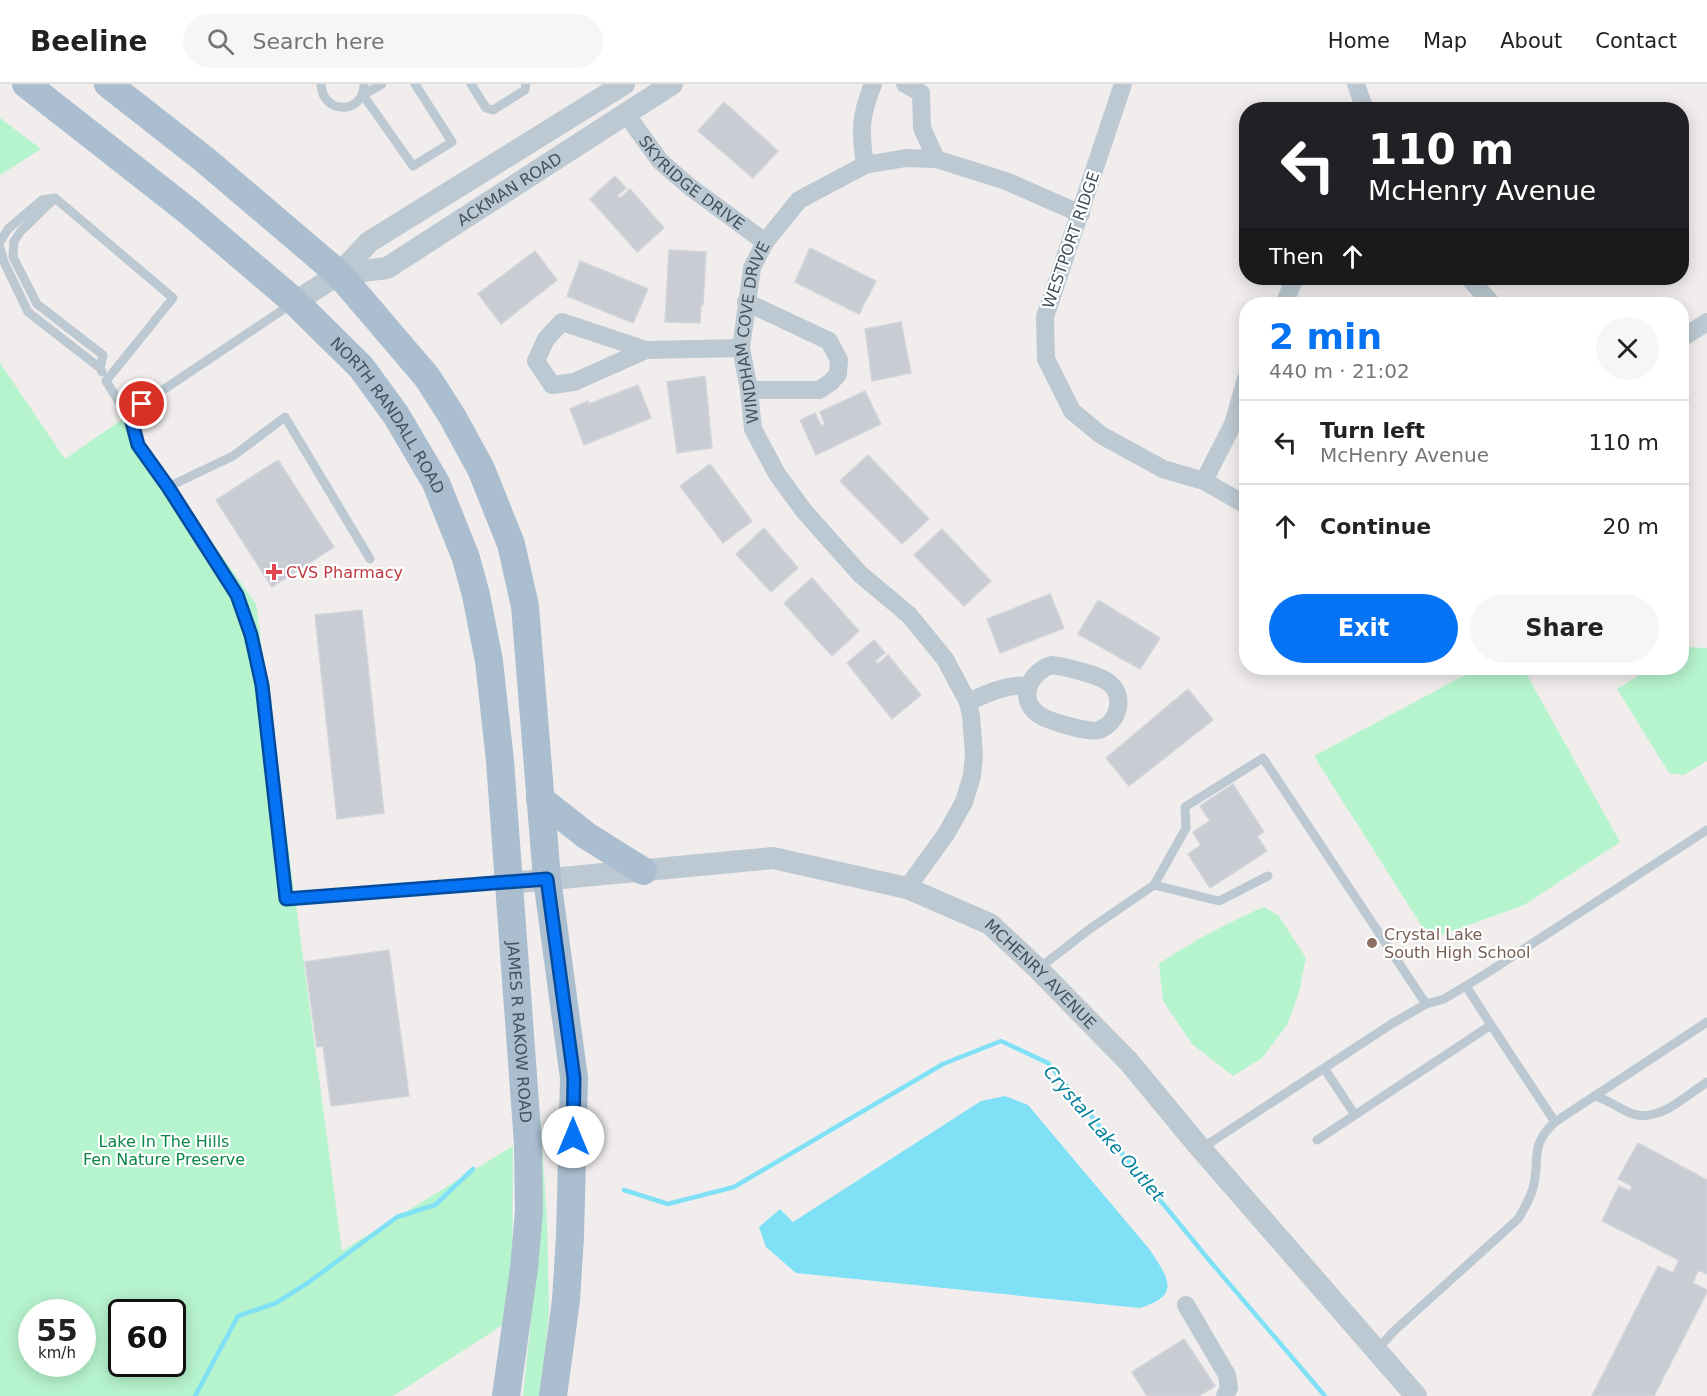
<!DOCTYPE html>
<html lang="en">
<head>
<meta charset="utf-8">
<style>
  body { margin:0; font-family:"DejaVu Sans",sans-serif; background:#f6f6f6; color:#222; height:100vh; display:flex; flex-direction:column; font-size:22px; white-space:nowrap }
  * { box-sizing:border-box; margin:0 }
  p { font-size:20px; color:#767676 }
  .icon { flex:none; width:33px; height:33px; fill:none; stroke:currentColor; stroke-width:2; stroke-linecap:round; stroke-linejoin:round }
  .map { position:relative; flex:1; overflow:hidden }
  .panel { position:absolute; left:1239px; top:213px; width:450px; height:378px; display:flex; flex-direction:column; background:#fff; border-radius:24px; box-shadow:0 3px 15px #0003 }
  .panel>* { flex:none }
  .guide { position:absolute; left:1239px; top:18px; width:450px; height:183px; border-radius:24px; box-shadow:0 3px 15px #0003; background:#202124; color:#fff; overflow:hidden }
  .speed { position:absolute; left:18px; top:1215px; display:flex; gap:12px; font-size:30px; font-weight:700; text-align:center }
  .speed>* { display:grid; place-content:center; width:78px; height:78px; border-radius:50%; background:#fff; box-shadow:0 3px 15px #0003; line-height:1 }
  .speed small { font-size:15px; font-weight:400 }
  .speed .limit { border:3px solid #111; border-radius:9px; background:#fff; color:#111 }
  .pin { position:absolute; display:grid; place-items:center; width:51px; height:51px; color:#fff; margin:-26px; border:3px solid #fff; border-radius:50%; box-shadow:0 2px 6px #0007 }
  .me { position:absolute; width:66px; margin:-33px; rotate:0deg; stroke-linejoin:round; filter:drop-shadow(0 0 4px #0008) }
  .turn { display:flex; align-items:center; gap:21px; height:126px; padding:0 30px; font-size:27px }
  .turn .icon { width:78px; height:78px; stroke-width:2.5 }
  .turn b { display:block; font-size:42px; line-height:51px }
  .then { display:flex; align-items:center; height:57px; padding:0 30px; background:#0003; gap:12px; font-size:22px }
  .round { display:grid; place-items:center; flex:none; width:63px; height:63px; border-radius:32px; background:#f6f6f6 }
  .headline { display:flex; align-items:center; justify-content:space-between; height:102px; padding:0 30px }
  h1 { font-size:36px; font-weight:800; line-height:45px; color:#0573f3 }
  .action { display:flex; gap:12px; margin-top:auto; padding:12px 30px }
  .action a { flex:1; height:69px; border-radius:36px; background:#0573f3; color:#fff; font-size:24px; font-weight:800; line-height:69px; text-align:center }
  .action a+a { background:#f6f6f6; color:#222 }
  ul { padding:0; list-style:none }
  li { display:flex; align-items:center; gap:18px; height:84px; padding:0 30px; border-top:2px solid #e0e0e0 }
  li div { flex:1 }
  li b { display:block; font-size:22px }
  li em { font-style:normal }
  header { display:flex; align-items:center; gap:36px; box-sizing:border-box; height:84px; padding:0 30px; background:#fff; border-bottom:2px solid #e0e0e0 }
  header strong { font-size:28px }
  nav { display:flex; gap:33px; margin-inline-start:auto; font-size:21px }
  .search { width:420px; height:54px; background:#f6f6f6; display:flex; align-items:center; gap:15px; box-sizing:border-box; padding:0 21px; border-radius:33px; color:#767676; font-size:22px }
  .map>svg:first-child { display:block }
</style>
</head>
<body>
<header>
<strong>Beeline</strong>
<div class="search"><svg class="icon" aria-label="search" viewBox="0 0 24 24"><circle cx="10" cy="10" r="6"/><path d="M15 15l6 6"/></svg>Search here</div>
<nav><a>Home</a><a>Map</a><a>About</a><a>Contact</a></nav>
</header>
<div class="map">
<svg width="1707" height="1312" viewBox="0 0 1707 1312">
  <rect width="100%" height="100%" fill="#f1eded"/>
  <path fill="#b6f4cd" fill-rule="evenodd" d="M 0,34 L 41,65 L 0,91 Z
    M 0,279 L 65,375 L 124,334 L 256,520 L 342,1167 L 513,1062 L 512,1235 L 393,1312 L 0,1312 ZM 32,1228 L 82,1228 L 82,1280 L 32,1280 ZM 122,1228 L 172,1228 L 172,1280 L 122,1280 Z
    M 1683,563 L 1707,564 L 1707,677 L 1684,691 L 1669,689 L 1617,605 L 1651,584 L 1682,584 L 1682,564 Z
    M 1478,584 L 1523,584 L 1620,758 L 1524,821 L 1430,855 L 1314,672 Z
    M 1264,823 L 1279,832 L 1306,874 L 1299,908 L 1287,941 L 1262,974 L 1233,992 L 1192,960 L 1163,917 L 1159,880 C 1193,857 1226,839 1264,823 Z
    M 540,1028 L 547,1138 L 549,1227 L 540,1312 L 523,1312 L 531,1236 L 536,1029 Z"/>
  <path fill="#7fe0f6" d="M 1005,1012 L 1028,1021 L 1150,1166 C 1168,1194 1182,1211 1140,1224 L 796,1189 L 766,1163 L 759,1143 L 780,1125 L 793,1138 L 981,1017 Z"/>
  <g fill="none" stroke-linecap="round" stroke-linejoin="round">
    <path stroke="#7fe0f6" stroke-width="4.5" d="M 624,1106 L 668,1120 L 734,1103 L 943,980 L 1001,957 L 1048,979 L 1209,1176 L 1325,1312
      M 195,1312 L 238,1232 L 276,1219 L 309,1198 L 397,1133 L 435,1121 L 473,1085"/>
  </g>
  <path fill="#c9cdd3" stroke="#d1d4da" stroke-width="1.5" d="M 724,18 L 778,67 L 753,94 L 698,47 Z
    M 615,92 L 626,104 L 617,112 L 620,114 L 630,105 L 664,144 L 637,168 L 590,115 Z
    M 810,164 L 876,197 L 859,230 L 795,198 Z
    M 669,166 L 706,168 L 703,221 L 701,221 L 700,239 L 665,238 Z
    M 535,167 L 557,196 L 501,240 L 478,210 Z
    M 580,177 L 648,205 L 633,239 L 567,212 Z
    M 901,238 L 911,289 L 872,297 L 865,245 Z
    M 705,292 L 712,364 L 677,369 L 667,298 Z
    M 638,301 L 651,334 L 584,361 L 570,325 L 588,317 L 589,320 Z
    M 865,307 L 881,340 L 816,371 L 800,336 L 815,329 L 821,342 L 825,340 L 820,328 Z
    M 868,371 L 929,435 L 902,460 L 840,397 Z
    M 278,376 L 334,463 L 272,503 L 216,416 Z
    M 710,380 L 752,437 L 723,459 L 680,402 Z
    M 764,444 L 798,484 L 771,508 L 736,470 Z
    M 942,445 L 991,497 L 964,522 L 914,471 Z
    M 812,494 L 859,547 L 832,572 L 784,519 Z
    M 1050,510 L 1064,544 L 1000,569 L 987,535 Z
    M 1098,516 L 1160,554 L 1140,585 L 1078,550 Z
    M 362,526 L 384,729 L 337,735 L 315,531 Z
    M 874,556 L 885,569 L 875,577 L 878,580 L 888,571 L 921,611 L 892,635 L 847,579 Z
    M 1188,605 L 1213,636 L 1129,702 L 1106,674 Z
    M 1233,700 L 1264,748 L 1257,752 L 1267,767 L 1210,804 L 1188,770 L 1201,761 L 1193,748 L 1210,737 L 1200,722 Z
    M 389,866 L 409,1012 L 331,1022 L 323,962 L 317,963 L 305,878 Z
    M 1638,1059 L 1707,1096 L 1707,1190 L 1698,1186 L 1693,1199 L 1707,1206 L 1707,1208 L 1654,1312 L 1592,1312 L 1658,1182 L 1673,1189 L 1679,1176 L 1602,1137 L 1619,1102 L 1630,1107 L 1632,1102 L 1618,1095 Z
    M 1184,1255 L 1215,1302 L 1199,1312 L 1147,1312 L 1132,1288 Z"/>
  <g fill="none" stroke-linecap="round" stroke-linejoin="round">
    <path stroke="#bcc9d2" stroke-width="9" d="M 321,0 C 322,31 364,31 364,0
      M 382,0 L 363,11 L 413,82 L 452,58 L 415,0
      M 471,0 L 486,24 L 493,26 L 525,6 L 526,0
      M 55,114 L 21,147 L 14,157 L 13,173 L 37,220 L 103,271 L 100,284
      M 0,158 L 8,145 L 42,116 L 55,114 L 173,214 L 106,297 L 132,338
      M 0,164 L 4,178 L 28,228 L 100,284 L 102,288
      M 293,219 L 142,320 L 132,338 L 138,361 L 168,403 L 237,511 L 251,551 L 262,601 L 286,815 L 505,799
      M 168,403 L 233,372 L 285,333 L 370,475
      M 1154,801 L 1186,744 L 1185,723 L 1263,674 L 1426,920
      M 1038,885 L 1091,844 L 1154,801 L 1219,817 L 1268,792
      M 1466,902 L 1491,941
      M 1324,984 L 1355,1031 L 1491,941 L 1555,1038
      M 1594,1012 C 1611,1016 1624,1029 1637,1031 C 1662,1036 1687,1011 1707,998
      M 1317,1056 L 1355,1031
      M 1202,1064 L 1393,939 L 1426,920 L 1444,915 L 1487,889 L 1707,746
      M 1376,1267 L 1394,1247 L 1518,1135 C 1524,1125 1530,1115 1533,1104 C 1541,1075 1528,1063 1555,1038 L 1707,938"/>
    <g stroke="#bcc9d2" stroke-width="18">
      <path d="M 905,0 L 921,9 L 922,44 L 936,75"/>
      <path d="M 1123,0 L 1045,233 L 1046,275 L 1072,327 L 1101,351 L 1163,385 L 1204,397 L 1246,421"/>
      <path d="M 1356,0 L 1365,26"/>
      <path id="s1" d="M 626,30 L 660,77 L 690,103 L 765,158"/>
      <path d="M 865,81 C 860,47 860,32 873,0"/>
      <path d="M 1469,194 L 1492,220"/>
      <path d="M 746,218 L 829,257 L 839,276 L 838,290 L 831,298 L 819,306 L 749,306"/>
      <path d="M 1284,220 L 1295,194"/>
      <path d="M 562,238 L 646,266 L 574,298 L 552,301 L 536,277 L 546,255 Z"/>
      <path d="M 1682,254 L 1707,238"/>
      <path d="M 646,266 L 741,264"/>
      <path d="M 1204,397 L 1233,340 L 1246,295"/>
      <path d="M 1051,581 C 1063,582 1099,591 1108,598 C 1127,612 1118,639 1099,646 C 1089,649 1047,637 1038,630 C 1016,614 1031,588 1051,581 Z"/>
      <path d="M 968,618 C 988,609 1006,600 1028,602"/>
      <path id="s2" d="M 907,804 L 946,750 L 964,718 L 972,692 L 974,670 L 971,632 L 968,618 L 945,575 L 909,531 L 860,490 L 804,427 L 777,390 L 753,345 L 749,306 L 741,264 L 752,184 L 765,158 L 799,116 L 865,81 L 906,74 L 936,75 L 1006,97 L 1081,130"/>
      <path d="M 1186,1221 L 1227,1291 L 1229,1304 L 1225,1312"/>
    </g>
    <g stroke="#bcc9d2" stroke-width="22">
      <path id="s3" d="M 339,190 L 387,184 L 672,0"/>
      <path d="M 295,218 L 339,190 L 369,158 L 624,0"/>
      <path id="s4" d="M 509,799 L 773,774 L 907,804 L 990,840 L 1038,885 L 1129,978 L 1196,1059 L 1416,1312"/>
    </g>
    <g stroke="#aabed0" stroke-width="28">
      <path id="s5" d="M 26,0 L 188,127 L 295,218 L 361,283 L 396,331 L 436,399 L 466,474 L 476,511 L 489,577 L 500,677 L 528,1060 L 529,1127 L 524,1184 L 506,1312"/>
      <path d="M 108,0 L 205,76 L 339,190 L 427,293 L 452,332 L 481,385 L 511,460 L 525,522 L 547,795 L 574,994 L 570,1153 L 566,1216 L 553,1312"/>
      <path d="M 540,715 L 587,752 L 643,787"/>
    </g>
  </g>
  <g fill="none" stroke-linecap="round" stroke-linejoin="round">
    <defs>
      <path id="route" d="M 142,320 L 132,338 L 138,361 L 168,403 L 237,511 L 251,551 L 262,601 L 286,815 L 547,795 L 574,994 L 573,1053"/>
    </defs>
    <use href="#route" stroke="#034b9e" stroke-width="15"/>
    <use href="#route" stroke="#0573f3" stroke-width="10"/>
  </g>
  <path fill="#e0444e" stroke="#fff" stroke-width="2" d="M271 479h6v6h6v6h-6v6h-6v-6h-6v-6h6z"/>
  <circle fill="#8d6e63" stroke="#fff" stroke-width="2" cx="1372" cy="859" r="6"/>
  <g text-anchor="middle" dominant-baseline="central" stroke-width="4.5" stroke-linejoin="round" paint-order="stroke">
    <g font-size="16" fill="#44525d" stroke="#fff">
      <text stroke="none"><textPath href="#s1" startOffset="96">SKYRIDGE DRIVE</textPath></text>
      <text stroke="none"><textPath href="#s3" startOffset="194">ACKMAN ROAD</textPath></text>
      <text transform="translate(1071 156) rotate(-71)">WESTPORT RIDGE</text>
      <text stroke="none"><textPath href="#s2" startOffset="654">WINDHAM COVE DRIVE</textPath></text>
      <text stroke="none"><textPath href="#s5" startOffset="494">NORTH RANDALL ROAD</textPath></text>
      <text stroke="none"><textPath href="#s4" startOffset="564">MCHENRY AVENUE</textPath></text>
      <text stroke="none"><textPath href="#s5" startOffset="1136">JAMES R RAKOW ROAD</textPath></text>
    </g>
    <g font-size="16" fill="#be3a42" stroke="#fff" text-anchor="start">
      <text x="286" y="488">CVS Pharmacy</text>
    </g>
    <g font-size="16" fill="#785e54" stroke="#fff" text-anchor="start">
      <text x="1384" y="850">Crystal Lake<tspan x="1384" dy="18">South High School</tspan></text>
    </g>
    <g font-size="16" fill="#0c8747" stroke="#fff">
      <text x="164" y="1057">Lake In The Hills<tspan x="164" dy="18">Fen Nature Preserve</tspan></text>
    </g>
    <g font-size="18" font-style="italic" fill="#03809c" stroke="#fff">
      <text transform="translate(1104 1049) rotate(49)">Crystal Lake Outlet</text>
    </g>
  </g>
</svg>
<div class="speed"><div>55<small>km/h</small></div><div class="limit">60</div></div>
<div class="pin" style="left:142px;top:320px;background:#d93025"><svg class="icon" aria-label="arrive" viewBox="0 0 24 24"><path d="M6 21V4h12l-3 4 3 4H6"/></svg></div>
<svg class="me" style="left:573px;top:1053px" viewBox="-20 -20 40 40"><circle r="19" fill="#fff"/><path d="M0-13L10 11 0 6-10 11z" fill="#0573f3"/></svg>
<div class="guide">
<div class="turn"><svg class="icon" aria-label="left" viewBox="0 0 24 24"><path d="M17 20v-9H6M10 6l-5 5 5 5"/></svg><div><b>110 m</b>McHenry Avenue</div></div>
<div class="then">Then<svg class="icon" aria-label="ahead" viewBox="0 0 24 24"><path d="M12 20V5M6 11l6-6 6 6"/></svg></div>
</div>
<section class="panel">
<div class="headline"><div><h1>2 min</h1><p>440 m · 21:02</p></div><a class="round"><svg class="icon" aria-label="close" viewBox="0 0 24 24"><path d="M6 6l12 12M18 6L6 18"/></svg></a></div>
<ul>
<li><svg class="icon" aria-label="left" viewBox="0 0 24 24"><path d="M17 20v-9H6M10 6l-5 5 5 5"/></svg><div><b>Turn left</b><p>McHenry Avenue</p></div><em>110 m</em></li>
<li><svg class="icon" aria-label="ahead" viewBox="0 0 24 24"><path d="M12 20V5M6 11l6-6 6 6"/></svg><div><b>Continue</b></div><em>20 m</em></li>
</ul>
<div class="action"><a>Exit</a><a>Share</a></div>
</section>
</div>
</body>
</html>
